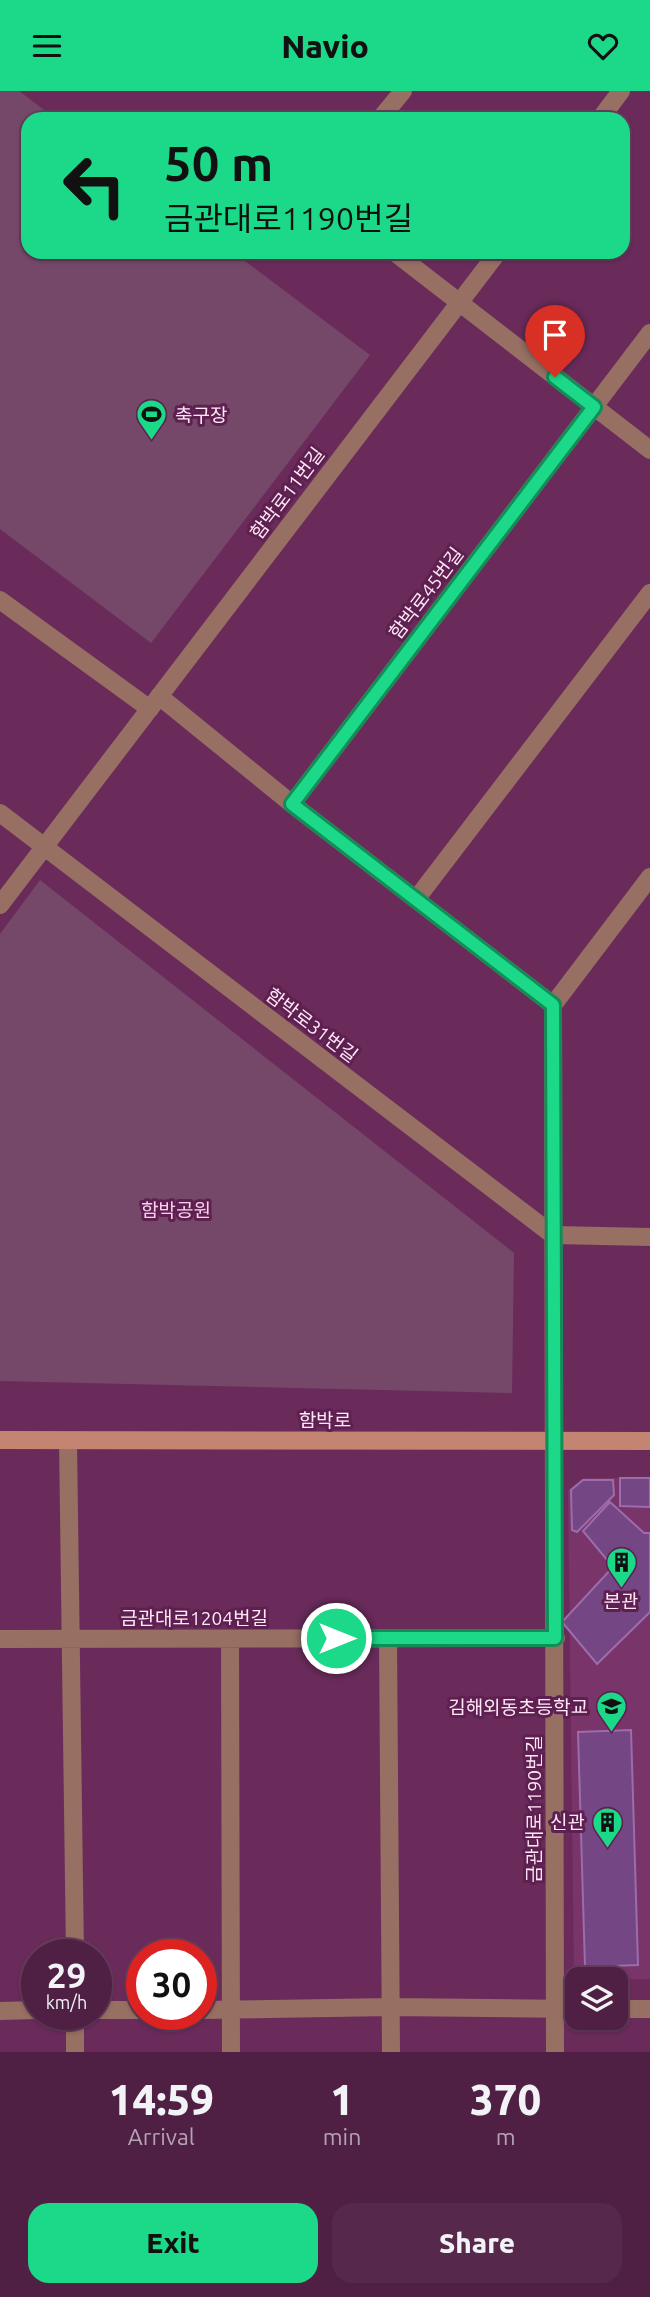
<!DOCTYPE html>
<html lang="en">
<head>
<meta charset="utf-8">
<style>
  body { margin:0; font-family:Ubuntu,"Noto Sans KR",sans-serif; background:#56284b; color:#f1f3f6; height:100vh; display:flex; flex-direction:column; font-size:26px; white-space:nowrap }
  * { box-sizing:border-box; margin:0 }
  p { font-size:23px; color:#b4a3b2 }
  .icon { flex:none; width:38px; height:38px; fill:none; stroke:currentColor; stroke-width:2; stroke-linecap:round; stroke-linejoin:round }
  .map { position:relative; height:1961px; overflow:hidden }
  .panel { display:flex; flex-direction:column; background:#502044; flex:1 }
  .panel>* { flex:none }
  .banner { position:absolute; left:21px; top:21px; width:609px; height:147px; border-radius:21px; box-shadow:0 2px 5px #0004,0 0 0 2px #673e5d; background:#1bd988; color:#111; overflow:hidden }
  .fabs { position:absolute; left:565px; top:1876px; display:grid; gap:14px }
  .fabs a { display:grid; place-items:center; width:63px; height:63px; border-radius:14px; background:#502044; box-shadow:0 2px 5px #0004,0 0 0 2px #673e5d; font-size:35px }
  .speed { position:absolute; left:21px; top:1848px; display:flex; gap:14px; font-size:35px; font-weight:700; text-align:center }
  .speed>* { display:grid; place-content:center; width:91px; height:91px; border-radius:50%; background:#502044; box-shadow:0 2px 5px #0004,0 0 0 2px #673e5d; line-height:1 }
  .speed small { font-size:18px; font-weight:400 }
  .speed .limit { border:10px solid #d22; background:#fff; color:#111 }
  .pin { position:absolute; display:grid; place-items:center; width:60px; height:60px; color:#fff; margin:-72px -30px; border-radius:50% 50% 50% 0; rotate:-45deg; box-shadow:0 0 7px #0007 }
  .pin .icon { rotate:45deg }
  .me { position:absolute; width:77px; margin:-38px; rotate:90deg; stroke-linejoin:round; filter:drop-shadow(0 0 5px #0008) }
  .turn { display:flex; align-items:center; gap:24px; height:147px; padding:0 28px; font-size:32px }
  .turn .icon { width:91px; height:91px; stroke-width:2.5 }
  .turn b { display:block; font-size:49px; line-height:60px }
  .eta { display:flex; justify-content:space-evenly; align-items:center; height:119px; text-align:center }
  .eta b { font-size:42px; font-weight:800; line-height:49px }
  .cta { display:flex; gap:14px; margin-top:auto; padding:14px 28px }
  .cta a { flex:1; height:80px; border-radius:21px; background:#1bd988; color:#111; font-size:28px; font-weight:800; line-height:80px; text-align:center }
  .cta a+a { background:#56284b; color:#f1f3f6 }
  header { display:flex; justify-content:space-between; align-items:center; height:91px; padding:0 28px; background:#1bd988; color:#111; font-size:32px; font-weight:800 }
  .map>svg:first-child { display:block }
</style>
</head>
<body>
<header><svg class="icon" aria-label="menu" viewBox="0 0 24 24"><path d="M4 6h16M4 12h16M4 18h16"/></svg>Navio<svg class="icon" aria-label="heart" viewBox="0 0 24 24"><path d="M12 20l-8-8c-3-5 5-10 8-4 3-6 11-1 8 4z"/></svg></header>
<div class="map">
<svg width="650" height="1961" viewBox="0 0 650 1961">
  <rect width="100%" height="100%" fill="#6a2b5b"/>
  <path fill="#793469" d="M 583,1387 L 650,1387 L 650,1888 L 574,1889 L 568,1399 Z"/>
  <path fill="#754869" d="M 0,0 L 19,0 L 56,28 L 28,28 L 28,161 L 233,161 L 370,264 L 151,552 L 0,438 Z
    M 40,789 L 514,1162 L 512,1302 L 0,1290 L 0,843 Z"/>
  <path fill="#744683" stroke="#9c6cad" stroke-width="2" d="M 620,1387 L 650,1387 L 650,1416 L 620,1415 Z
    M 583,1389 L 613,1389 L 614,1404 L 577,1441 L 572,1439 L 571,1399 Z
    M 610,1411 L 644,1442 L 650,1442 L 650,1521 L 597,1573 L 562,1531 L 613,1476 L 583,1440 Z
    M 631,1639 L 638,1874 L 585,1876 L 578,1641 Z"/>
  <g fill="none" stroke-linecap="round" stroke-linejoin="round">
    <path stroke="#976f63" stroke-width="18" d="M 380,28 L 403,0
      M 600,28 L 621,0
      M 394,161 L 650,359
      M 0,509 L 150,618
      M 159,605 L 292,713 L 553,914
      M 292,713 L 650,242
      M 0,722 L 553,1144 L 650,1146
      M 417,807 L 650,502
      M 0,814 L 498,161
      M 68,1350 L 75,1864
      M 388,1547 L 391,1961
      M 0,1548 L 556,1547
      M 230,1548 L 231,1961
      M 616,1918 L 650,1918
      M 96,1919 L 142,1919
      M 201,1919 L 391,1916 L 578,1918
      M 0,1920 L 37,1919
      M 75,1961 L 75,1923
      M 555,1961 L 553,914 L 650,786"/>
    <path stroke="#c38471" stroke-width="18" d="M 0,1349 L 650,1350"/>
  </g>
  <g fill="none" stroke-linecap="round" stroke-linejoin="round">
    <defs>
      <path id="route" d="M 336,1547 L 555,1547 L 553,914 L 292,713 L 594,316 L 555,286"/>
    </defs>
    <use href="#route" stroke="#128d58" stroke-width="18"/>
    <use href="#route" stroke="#1bd988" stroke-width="12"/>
  </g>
  <defs>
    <symbol id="stadium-pin" viewBox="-11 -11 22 30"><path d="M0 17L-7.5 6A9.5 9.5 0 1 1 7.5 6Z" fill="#1bd988" stroke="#5e2050"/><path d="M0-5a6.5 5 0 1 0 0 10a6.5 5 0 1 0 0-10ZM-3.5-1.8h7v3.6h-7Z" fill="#111"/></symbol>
    <symbol id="building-pin" viewBox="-11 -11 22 30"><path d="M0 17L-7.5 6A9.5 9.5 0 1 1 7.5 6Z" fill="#1bd988" stroke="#5e2050"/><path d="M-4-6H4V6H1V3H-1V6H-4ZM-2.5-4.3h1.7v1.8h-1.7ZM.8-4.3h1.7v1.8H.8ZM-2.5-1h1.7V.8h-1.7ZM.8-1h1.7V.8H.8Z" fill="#111"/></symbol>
    <symbol id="school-pin" viewBox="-11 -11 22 30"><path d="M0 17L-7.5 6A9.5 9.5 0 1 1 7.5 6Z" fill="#1bd988" stroke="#5e2050"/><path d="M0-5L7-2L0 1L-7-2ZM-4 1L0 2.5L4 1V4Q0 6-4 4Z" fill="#111"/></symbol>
  </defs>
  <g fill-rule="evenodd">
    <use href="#stadium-pin" x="134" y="306" width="35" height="47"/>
    <use href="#building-pin" x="604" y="1454" width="35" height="47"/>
    <use href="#school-pin" x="594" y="1598" width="35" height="47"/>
    <use href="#building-pin" x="590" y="1714" width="35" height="47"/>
  </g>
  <g text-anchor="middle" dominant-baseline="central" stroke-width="6" stroke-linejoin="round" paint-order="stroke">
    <g font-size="19" fill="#ffe7f7" stroke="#5e2050" text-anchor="end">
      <text x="175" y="324" text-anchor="start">축구장</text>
      <text x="621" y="1510" text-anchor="middle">본관</text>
      <text x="588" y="1616">김해외동초등학교</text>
      <text x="585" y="1731">신관</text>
    </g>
    <g font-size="19" fill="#ffe7f7" stroke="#5e2050">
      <text transform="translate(287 402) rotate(-53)">함박로11번길</text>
      <text transform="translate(426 502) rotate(-53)">함박로45번길</text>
      <text transform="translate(312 934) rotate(37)">함박로31번길</text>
      <text x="325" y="1329">함박로</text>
      <text x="194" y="1527">금관대로1204번길</text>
      <text transform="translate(534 1718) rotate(-90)">금관대로1190번길</text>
    </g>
    <g font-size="19" fill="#fbd0ee" stroke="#5e2050">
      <text x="176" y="1119">함박공원</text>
    </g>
  </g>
</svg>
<div class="fabs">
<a><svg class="icon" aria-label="layers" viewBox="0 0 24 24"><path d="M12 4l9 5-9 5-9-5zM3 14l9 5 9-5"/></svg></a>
</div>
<div class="speed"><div>29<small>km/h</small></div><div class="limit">30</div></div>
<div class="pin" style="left:555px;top:286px;background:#d93025"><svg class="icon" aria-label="arrive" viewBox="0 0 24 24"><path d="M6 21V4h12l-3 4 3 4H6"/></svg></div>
<svg class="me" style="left:336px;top:1547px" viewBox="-20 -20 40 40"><circle r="17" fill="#1bd988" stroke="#fff" stroke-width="3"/><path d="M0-11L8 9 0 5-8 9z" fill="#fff"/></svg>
<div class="banner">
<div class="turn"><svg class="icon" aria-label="left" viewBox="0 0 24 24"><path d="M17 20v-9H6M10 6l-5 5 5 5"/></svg><div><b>50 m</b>금관대로1190번길</div></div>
</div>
</div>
<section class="panel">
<div class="eta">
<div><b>14:59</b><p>Arrival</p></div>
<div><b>1</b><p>min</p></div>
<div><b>370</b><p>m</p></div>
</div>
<div class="cta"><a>Exit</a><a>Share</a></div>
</section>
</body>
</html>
